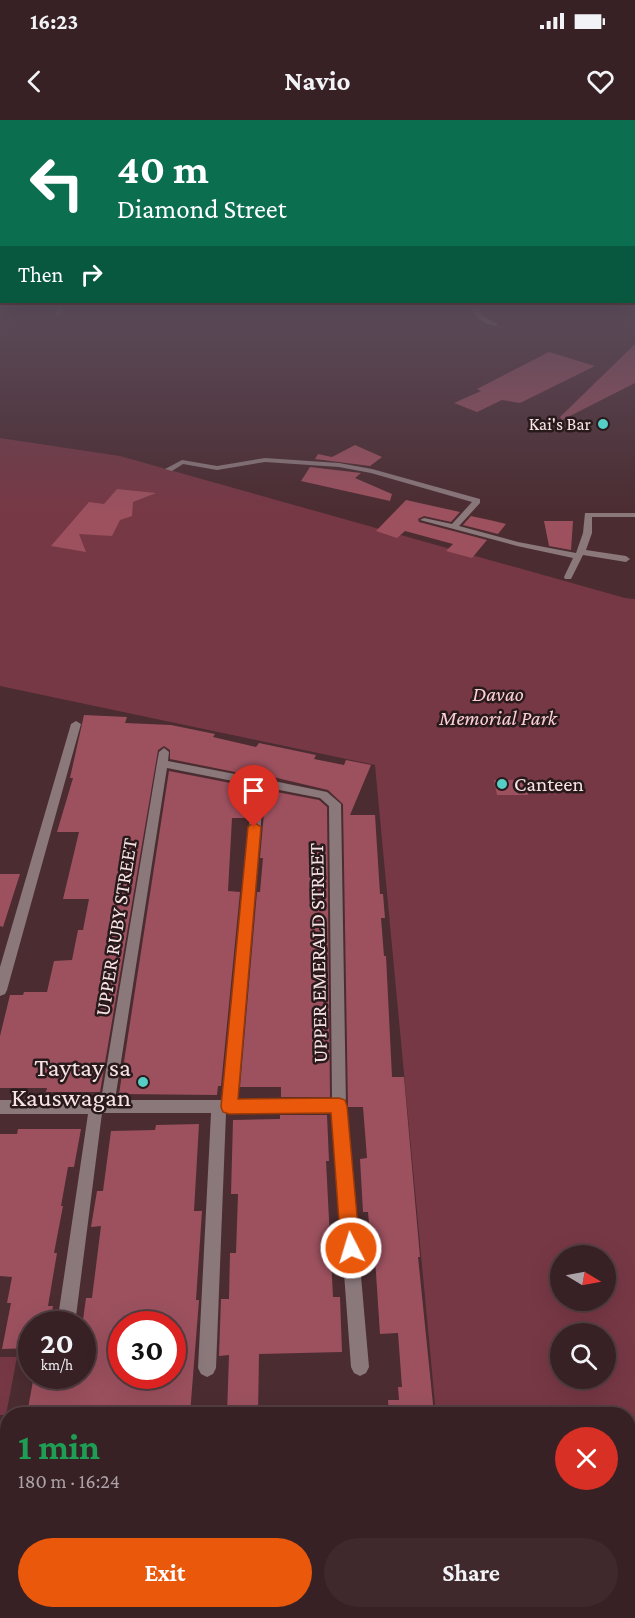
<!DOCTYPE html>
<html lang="en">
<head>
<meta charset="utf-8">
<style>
  body { margin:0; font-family:"Crimson Pro",serif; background:#3f292d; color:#f1f3f6; height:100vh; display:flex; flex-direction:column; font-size:22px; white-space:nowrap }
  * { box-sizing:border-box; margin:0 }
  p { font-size:20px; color:#aba3a7 }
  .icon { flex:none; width:33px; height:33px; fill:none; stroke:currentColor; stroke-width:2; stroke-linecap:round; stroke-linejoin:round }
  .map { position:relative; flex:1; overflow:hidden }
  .details { position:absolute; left:0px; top:1287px; width:636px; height:212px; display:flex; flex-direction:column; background:#382125; border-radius:24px 24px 0 0; box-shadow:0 6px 24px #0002,0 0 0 2px #523e42 }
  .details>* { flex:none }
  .banner { position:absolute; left:0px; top:0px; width:636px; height:183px; box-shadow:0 6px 24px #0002,0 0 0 2px #523e42; background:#0b6e4f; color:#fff; overflow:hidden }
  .needle { width:39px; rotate:100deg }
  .fabs { position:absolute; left:550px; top:1125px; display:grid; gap:12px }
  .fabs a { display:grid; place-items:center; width:66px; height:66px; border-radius:50%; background:#382125; box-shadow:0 6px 24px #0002,0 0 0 2px #523e42; font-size:30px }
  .speed { position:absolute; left:18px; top:1191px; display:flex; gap:12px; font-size:30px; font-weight:700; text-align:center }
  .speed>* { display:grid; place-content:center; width:78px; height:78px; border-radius:50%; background:#382125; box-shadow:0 6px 24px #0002,0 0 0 2px #523e42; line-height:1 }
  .speed small { font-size:15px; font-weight:400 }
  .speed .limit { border:9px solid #d22; background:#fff; color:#111 }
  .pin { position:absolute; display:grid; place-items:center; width:51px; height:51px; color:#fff; margin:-62px -26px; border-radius:50% 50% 50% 0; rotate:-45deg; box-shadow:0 0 6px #0007 }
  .pin .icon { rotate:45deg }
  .me { position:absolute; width:66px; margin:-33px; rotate:355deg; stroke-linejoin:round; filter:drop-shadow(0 0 4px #0008) }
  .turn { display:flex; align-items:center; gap:21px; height:126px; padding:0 18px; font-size:27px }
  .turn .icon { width:78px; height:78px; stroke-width:2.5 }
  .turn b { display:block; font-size:42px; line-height:51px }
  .then { display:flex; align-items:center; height:57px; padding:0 18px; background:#0003; gap:12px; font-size:22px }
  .round { display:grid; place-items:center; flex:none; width:63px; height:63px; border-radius:32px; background:#3f292d }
  .summary { display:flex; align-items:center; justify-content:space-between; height:102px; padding:0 18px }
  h1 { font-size:36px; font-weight:700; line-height:45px; color:#1e9e55 }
  .primary-button { display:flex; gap:12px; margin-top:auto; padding:12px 18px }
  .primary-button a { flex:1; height:69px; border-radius:36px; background:#ea580c; color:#fff; font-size:24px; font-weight:700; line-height:69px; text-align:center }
  .primary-button a+a { background:#3f292d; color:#f1f3f6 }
  .status { display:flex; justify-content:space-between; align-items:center; height:42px; padding:0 30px; background:#382125; direction:ltr }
  .status svg { height:16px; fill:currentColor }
  header { display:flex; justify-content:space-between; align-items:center; height:78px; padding:0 18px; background:#382125; font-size:27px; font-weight:700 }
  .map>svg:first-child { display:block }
</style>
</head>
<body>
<div class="status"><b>16:23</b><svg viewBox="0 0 49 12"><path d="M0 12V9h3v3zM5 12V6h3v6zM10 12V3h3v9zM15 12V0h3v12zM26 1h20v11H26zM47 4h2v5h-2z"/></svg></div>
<header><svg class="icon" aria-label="back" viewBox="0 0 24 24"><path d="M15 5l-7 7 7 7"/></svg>Navio<svg class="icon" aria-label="heart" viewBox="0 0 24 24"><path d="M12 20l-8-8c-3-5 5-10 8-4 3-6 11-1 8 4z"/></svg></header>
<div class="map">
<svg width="635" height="1498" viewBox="0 0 635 1498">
  <rect width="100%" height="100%" fill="#4b2c31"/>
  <path fill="#773845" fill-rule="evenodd" d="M 0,318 L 120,336 L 625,478 L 635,479 L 635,1329 L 629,1329 L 628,1294 L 436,1294 L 375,645 L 0,566 ZM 561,1136 L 606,1136 L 606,1180 L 561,1180 ZM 561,1214 L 606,1214 L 606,1258 L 561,1258 Z
    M 0,1237 L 17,1237 L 6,1295 L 0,1295 Z"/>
  <path fill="#9d515f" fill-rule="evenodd" d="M 635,224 L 635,263 L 562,300 L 560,297 Z
    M 549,232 L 595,246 L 520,283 L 502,280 L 477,292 L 454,283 L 481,271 L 477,269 Z
    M 355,325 L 382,337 L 370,346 L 315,339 L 318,334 L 332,337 Z
    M 310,347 L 361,353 L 355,358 L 392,374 L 390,381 L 301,361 Z
    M 117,369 L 156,373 L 133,382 L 132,396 L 120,400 L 112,416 L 79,414 L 86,432 L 51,426 L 89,382 L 104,384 Z
    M 406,380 L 460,392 L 451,402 L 424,396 L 418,399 L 419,402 L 487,420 L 472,438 L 446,431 L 453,424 L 405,411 L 397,418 L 376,411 Z
    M 471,396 L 494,401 L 506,404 L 498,414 L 463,405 Z
    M 544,401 L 573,401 L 571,430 L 549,426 Z
    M 84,595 L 127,597 L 125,603 L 171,605 L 215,614 L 213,617 L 256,627 L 259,623 L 316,635 L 314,639 L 344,645 L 346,640 L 371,645 L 350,695 L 375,695 L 380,774 L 383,774 L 385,798 L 381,798 L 384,836 L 386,836 L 392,957 L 404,957 L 420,1137 L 418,1137 L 434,1294 L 389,1294 L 388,1280 L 399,1280 L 398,1267 L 402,1267 L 398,1213 L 380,1214 L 375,1138 L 372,1138 L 368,1092 L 363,1092 L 360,1039 L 367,1038 L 363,987 L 348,987 L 343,684 L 328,670 L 260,654 L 255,656 L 170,639 L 170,630 L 164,626 L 158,630 L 100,972 L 46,972 L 47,968 L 0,968 L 0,916 L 10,875 L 23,875 L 24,872 L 47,872 L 54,841 L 72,840 L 78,810 L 83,810 L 89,779 L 63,779 L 79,712 L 57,712 L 73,658 L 70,658 Z
    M 169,651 L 251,667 L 248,698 L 232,698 L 228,771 L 240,772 L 221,966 L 218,966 L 217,975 L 119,974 Z
    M 494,660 L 525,660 L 528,675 L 497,675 Z
    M 266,670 L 319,680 L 327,687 L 330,977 L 281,977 L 281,967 L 240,967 L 257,772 L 260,772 L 263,738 L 260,738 Z
    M 0,754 L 20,754 L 3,807 L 0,806 Z
    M 280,995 L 327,995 L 329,1041 L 326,1041 L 333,1177 L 340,1177 L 342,1232 L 259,1234 L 258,1294 L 227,1294 L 229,1235 L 219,1236 L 221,1179 L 229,1179 L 230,1133 L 236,1133 L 238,1074 L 231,1074 L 233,1000 L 280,999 Z
    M 199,1004 L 194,1091 L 202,1091 L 196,1180 L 199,1180 L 190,1294 L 27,1294 L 33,1261 L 82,1260 L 82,1207 L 86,1178 L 92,1178 L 101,1106 L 91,1107 L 97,1071 L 103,1071 L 111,1011 L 155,1010 L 156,1005 ZM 122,1204 L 172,1204 L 172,1256 L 122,1256 Z
    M 18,1009 L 81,1009 L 74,1047 L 68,1047 L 61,1086 L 63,1086 L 54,1133 L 57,1133 L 48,1186 L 53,1186 L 50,1204 L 32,1204 L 32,1228 L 2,1229 L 11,1183 L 7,1183 L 12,1157 L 0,1156 L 0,1014 L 17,1014 Z"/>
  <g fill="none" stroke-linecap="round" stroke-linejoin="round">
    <path fill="#8a787b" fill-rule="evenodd" d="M 2,184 L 8,184 L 0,194 Z
      M 59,184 L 65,184 L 61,194 L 58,196 L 55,194 Z
      M 470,184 L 476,184 L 483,196 L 497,204 L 497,206 C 484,205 474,197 470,184 Z
      M 265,338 L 339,343 L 372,349 L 480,379 L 480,383 L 459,406 L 518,422 L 576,433 L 583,413 L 585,393 L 635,393 L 635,397 L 592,397 L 592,413 L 586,430 L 626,436 L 630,439 L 626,442 L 583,435 L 571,459 L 565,459 L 564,457 L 573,438 L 517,426 L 420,400 L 424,398 L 452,404 L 472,382 L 371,353 L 339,347 L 265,342 L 217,350 L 183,344 L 172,351 L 165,349 L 182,340 L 217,346 Z
      M 76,601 L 81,604 L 7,870 L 5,874 L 0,876 L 0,847 L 71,604 Z
      M 164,628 L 169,632 L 168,641 L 255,658 L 259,656 L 264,659 L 327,672 L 341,684 L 346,986 L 369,1247 L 366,1253 L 360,1256 L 354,1253 L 351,1247 L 332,993 L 226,993 L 216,1248 L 213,1254 L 207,1257 L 201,1254 L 198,1248 L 211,993 L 102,993 L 75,1204 L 57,1204 L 88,994 L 0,994 L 0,980 L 101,980 L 157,643 L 159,632 ZM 167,648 L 253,665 L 222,980 L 115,980 ZM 264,667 L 320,678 L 329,686 L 332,979 L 237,980 Z
      M 8,1473 L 8,1491 L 13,1491 L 0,1494 L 0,1474 Z
      M 483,1491 L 505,1491 L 508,1498 L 486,1498 Z"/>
  </g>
  <linearGradient id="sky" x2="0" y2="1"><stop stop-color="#29181b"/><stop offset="0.47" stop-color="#5b4b5a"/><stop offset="1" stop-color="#5b4b5a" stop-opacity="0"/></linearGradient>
  <rect width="635" height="394" fill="url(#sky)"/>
  <path fill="#ea580c" stroke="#983908" stroke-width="1.5" d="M 254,702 L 261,707 L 238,979 L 339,978 L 345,980 L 347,986 L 360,1128 L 357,1135 L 351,1137 L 344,1135 L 341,1128 L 331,993 L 229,994 L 223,992 L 221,987 L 248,707 Z"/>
  <g fill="#55cec6" stroke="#28191b" stroke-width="2">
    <circle cx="603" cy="304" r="6"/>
    <circle cx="502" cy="664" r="6"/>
    <circle cx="143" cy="962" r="6"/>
  </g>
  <g text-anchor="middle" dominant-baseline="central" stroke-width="5" stroke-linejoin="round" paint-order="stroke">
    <g font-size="18" fill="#f8e2e5" stroke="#28191b" text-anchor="end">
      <text x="591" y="304">Kai's Bar</text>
    </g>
    <g font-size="21" font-style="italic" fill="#fdcfd5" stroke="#28191b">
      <text x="498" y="574">Davao<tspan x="498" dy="24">Memorial Park</tspan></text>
    </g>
    <g font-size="21" fill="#f8e2e5" stroke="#28191b" text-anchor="start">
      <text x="514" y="664">Canteen</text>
    </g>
    <g font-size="21" fill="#f8e2e5" stroke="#28191b">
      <text transform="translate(116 807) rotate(-81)">UPPER RUBY STREET</text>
      <text transform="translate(318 833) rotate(-91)">UPPER EMERALD STREET</text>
    </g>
    <g font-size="26" fill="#f8e2e5" stroke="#28191b" text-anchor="end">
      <text x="131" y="947">Taytay sa<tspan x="131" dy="30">Kauswagan</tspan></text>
    </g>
  </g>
</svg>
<div class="fabs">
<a><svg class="needle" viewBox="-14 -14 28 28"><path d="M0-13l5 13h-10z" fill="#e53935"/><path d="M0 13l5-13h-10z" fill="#aba3a7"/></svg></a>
<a><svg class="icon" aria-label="search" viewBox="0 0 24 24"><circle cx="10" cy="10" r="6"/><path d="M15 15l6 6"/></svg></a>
</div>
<div class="speed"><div>20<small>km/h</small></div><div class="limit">30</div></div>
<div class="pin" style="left:254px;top:707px;background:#d93025"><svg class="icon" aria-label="arrive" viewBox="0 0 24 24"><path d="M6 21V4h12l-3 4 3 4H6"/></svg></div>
<svg class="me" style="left:351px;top:1128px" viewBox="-20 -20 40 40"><circle r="17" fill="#ea580c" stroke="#fff" stroke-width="3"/><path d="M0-11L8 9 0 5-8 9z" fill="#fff"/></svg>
<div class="banner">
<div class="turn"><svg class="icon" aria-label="left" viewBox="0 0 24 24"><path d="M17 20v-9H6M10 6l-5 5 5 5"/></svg><div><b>40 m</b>Diamond Street</div></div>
<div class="then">Then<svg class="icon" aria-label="right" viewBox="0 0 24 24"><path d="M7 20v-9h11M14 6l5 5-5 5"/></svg></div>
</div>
<section class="details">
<div class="summary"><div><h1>1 min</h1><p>180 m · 16:24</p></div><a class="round" style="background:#d93025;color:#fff"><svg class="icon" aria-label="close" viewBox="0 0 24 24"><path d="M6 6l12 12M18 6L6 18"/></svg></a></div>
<div class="primary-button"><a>Exit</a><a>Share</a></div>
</section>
</div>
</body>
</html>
